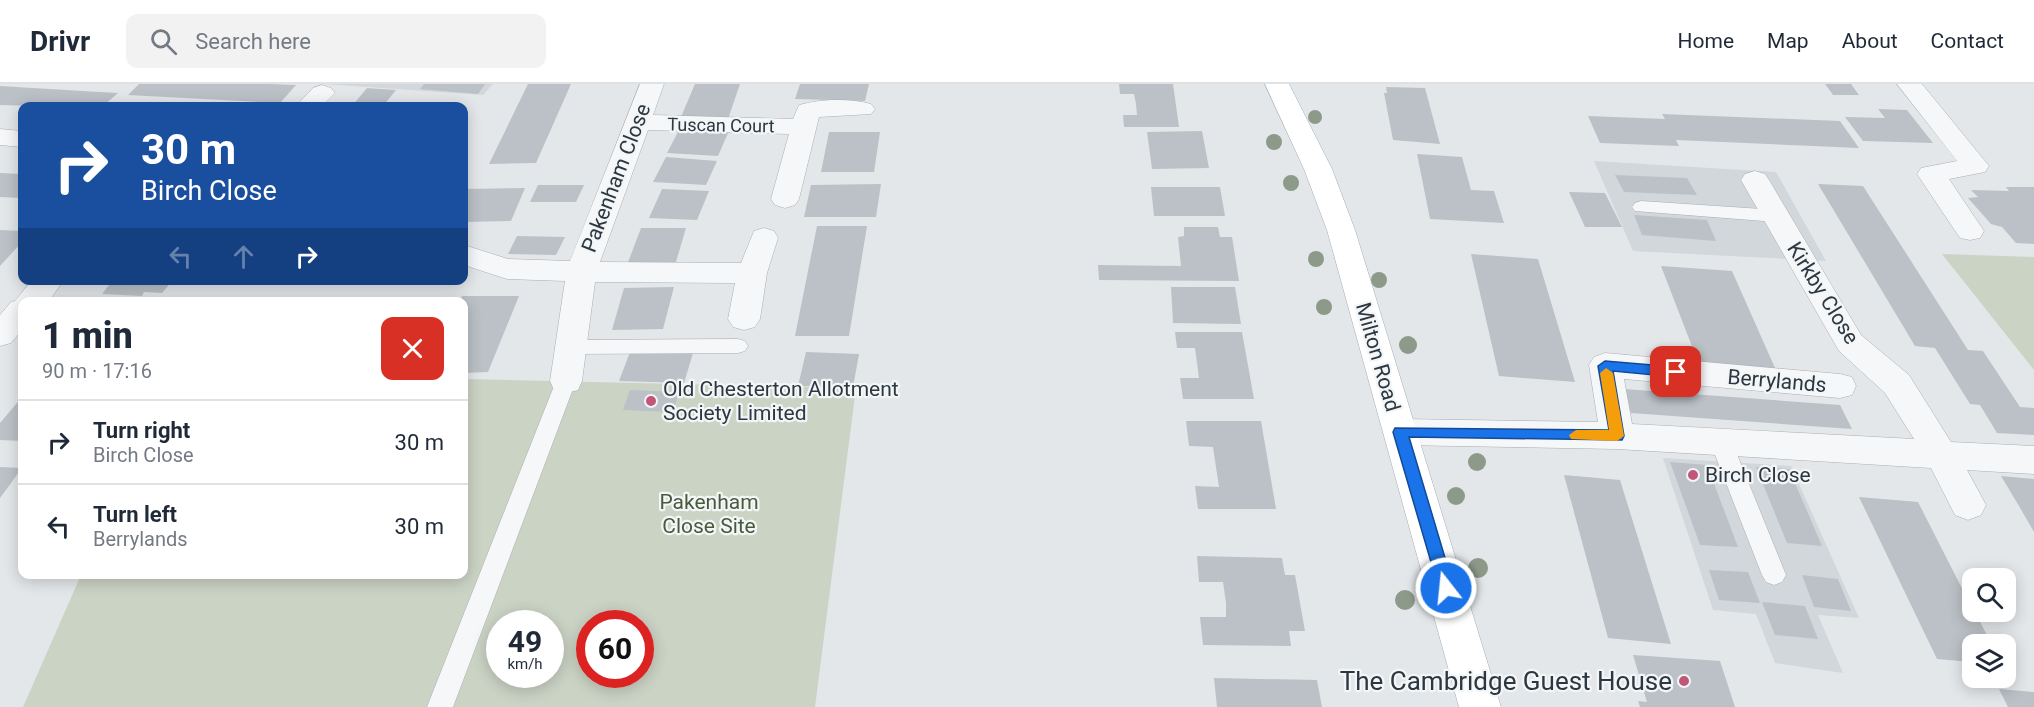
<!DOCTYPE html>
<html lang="en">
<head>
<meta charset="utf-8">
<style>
  body { margin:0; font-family:Roboto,sans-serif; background:#f2f2f3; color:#1f2937; height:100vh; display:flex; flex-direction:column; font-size:22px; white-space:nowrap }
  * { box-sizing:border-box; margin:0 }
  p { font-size:20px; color:#747a83 }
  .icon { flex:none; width:33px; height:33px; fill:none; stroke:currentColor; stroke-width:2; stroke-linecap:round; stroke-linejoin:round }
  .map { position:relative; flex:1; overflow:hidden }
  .side { position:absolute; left:18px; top:213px; width:450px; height:282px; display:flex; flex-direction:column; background:#fff; border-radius:12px; box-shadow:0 3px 15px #0003 }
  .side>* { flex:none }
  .guide { position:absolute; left:18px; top:18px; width:450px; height:183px; border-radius:12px; box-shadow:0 3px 15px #0003; background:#1a4fa0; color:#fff; overflow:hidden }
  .fabs { position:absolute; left:1962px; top:484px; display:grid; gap:12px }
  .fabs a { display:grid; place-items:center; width:54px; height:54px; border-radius:12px; background:#fff; box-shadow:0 3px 15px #0003; font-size:30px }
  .speed { position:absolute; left:486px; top:526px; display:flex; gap:12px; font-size:30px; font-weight:700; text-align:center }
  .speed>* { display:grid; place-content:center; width:78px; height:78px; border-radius:50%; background:#fff; box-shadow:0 3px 15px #0003; line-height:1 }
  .speed small { font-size:15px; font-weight:400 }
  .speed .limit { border:9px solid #d22; background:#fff; color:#111 }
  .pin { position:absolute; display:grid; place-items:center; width:51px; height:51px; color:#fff; margin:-26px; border-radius:12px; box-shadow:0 3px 9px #0006 }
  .me { position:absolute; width:66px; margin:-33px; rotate:344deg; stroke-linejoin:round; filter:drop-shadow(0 0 4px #0008) }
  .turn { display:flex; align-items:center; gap:21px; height:126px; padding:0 24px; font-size:27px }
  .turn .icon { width:78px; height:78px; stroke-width:2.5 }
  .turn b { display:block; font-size:42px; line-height:51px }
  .lanes { display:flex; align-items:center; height:57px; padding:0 24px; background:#0003; justify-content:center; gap:30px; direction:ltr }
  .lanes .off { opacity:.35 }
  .round { display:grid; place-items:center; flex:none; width:63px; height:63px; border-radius:12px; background:#f2f2f3 }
  .overview { display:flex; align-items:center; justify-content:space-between; height:102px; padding:0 24px }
  h1 { font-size:36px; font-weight:800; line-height:45px }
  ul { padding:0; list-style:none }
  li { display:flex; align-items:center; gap:18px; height:84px; padding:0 24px; border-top:2px solid #e0e1e3 }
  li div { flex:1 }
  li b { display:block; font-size:22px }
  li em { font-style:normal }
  header { display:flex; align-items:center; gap:36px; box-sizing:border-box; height:84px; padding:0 30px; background:#fff; border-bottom:2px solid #e0e1e3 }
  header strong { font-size:28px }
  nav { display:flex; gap:33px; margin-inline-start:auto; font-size:21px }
  .search { width:420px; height:54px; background:#f2f2f3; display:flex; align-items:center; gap:15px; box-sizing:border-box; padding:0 21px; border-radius:12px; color:#747a83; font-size:22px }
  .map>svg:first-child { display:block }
</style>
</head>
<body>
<header>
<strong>Drivr</strong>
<div class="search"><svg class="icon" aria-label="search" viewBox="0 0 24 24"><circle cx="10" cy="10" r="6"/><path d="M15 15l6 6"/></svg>Search here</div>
<nav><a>Home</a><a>Map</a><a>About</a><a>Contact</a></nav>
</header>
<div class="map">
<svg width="2034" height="623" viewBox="0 0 2034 623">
  <rect width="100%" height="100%" fill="#e3e7ea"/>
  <path fill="#d2d7dc" d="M 324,0 L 493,0 L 483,11 Z
    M 1594,77 L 1776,88 L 1826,177 L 1633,167 Z
    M 1663,374 L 1791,382 L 1859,534 L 1818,531 L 1843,589 L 1775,579 L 1756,530 L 1713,526 Z"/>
  <path fill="#cbd3c5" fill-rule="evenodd" d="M 1942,170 L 2034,173 L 2034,286 Z
    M 464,295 L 856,304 L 815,623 L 23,623 L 81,491 L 464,490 ZM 500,540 L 550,540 L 550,591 L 500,591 ZM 590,540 L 640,540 L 640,591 L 590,591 Z"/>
  <path fill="#bbc1c6" d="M 139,0 L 267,0 L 296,1 L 280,19 L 128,11 Z
    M 424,0 L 485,0 L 478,10 L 420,5 Z
    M 528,0 L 571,0 L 536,79 L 489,80 Z
    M 695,0 L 740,0 L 728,35 L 681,33 Z
    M 800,0 L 869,0 L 865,17 L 795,15 Z
    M 1119,0 L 1173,0 L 1179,43 L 1124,43 L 1123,31 L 1137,31 L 1136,20 L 1134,10 L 1120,10 Z
    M 1825,0 L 1851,0 L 1859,11 L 1833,11 Z
    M 0,2 L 82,7 L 118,9 L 103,22 L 35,22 L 0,21 Z
    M 1386,3 L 1425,4 L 1440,60 L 1393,56 L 1384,9 L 1387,9 Z
    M 367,4 L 396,6 L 383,22 L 352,22 Z
    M 1878,25 L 1907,26 L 1933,59 L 1863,57 L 1845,33 L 1885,34 Z
    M 1662,30 L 1840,37 L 1859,64 L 1676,56 L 1679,62 L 1600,59 L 1588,32 L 1665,35 Z
    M 679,46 L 728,49 L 718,72 L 667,69 Z
    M 1202,47 L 1209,84 L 1152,85 L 1147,48 Z
    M 829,48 L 880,48 L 874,88 L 821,88 Z
    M 1417,70 L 1462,73 L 1471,106 L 1494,107 L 1504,139 L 1430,135 Z
    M 666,73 L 717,77 L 706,101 L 653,98 Z
    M 0,89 L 22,90 L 22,114 L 0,113 Z
    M 1615,91 L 1687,94 L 1697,111 L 1624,108 Z
    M 881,100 L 876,133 L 804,133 L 811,101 Z
    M 1818,100 L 1863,102 L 1968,266 L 1983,267 L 2020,323 L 2034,324 L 2034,351 L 1997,349 L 1980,321 L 1970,320 L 1935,264 L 1915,262 Z
    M 538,101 L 584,101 L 576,118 L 530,118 Z
    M 1151,103 L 1220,103 L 1225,132 L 1154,132 Z
    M 2006,103 L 2034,103 L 2034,160 L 2016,159 L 2002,143 L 1991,140 L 1968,114 L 1978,113 L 1971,106 L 2009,107 Z
    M 525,104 L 511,137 L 464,138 L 464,105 Z
    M 662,105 L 709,107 L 697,136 L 649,134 Z
    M 1569,108 L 1605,109 L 1622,143 L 1585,143 Z
    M 1634,131 L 1707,136 L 1716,157 L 1642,151 Z
    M 817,142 L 867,142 L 849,252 L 795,252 Z
    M 1184,143 L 1218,143 L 1220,153 L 1232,153 L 1239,197 L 1099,196 L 1098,181 L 1181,182 L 1178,153 L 1184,152 Z
    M 641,144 L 686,144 L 675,181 L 627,181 Z
    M 0,146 L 22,147 L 22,158 L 0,182 Z
    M 517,152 L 565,153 L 556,171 L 508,170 Z
    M 1471,170 L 1538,175 L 1575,298 L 1499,292 Z
    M 1661,182 L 1732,187 L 1775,284 L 1698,278 Z
    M 113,196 L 173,196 L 162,209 L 144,208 L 142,212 L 102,210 Z
    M 674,203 L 663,245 L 612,246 L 624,204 Z
    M 1171,203 L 1235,203 L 1241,240 L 1173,239 Z
    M 462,212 L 519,212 L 488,288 L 464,289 L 464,218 L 460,218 Z
    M 1175,248 L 1242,248 L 1254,315 L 1183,315 L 1180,294 L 1199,294 L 1195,264 L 1177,264 Z
    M 630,268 L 693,269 L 684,299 L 619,297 Z
    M 806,268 L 859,270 L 853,303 L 798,302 Z
    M 1624,305 L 1840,321 L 1852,345 L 1631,329 Z
    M 630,306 L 679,308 L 673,328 L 623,326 Z
    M 22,313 L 22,357 L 0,356 L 0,339 Z
    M 1186,337 L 1261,337 L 1276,425 L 1198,425 L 1195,402 L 1219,403 L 1213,363 L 1189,362 Z
    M 1670,378 L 1707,381 L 1738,463 L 1700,461 Z
    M 0,383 L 22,384 L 0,414 Z
    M 1756,383 L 1789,385 L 1822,462 L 1787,459 Z
    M 1564,391 L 1620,396 L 1671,560 L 1608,554 Z
    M 2001,392 L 2034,395 L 2034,448 L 2019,422 Z
    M 1859,413 L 1918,418 L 1972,524 L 1972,528 L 1975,528 L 1992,561 L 1972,561 L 1972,578 L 1937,575 Z
    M 1197,472 L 1282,474 L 1285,491 L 1295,491 L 1305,547 L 1289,547 L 1291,562 L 1203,561 L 1200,533 L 1226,533 L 1226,519 L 1223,498 L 1199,498 Z
    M 1709,486 L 1748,488 L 1760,519 L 1719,516 Z
    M 1802,491 L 1838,495 L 1851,527 L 1814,523 Z
    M 1762,518 L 1805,522 L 1818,555 L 1775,551 Z
    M 1633,571 L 1720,577 L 1735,623 L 1640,623 L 1638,617 L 1647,618 Z
    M 1214,594 L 1317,596 L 1322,623 L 1217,623 Z
    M 1999,605 L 2034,608 L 2034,623 L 2008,623 Z"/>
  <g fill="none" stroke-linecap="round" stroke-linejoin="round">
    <defs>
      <path id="lane" d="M 1641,117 L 1777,126 L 1783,128 L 1786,132 L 1783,136 L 1777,138 L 1635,127 L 1632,123 L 1635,119 Z
        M 738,255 L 745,257 L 748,262 L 745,267 L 738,269 L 571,270 L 564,268 L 561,263 L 564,258 L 571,256 Z
        M 566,289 L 573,292 L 576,297 L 453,623 L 427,623 L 556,297 L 559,292 Z
        M 1721,349 L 1729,352 L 1732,358 L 1786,491 L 1782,498 L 1774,501 L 1766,498 L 1762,491 L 1710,358 L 1713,352 Z"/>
      <path id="street" d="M 640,0 L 664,0 L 653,31 L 793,35 L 799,21 C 820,15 850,14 871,20 L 875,25 L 871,30 L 819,33 L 799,115 L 795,121 L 785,124 L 775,121 L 771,115 L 789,50 L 648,46 L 600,178 L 741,179 L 754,147 L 764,144 L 774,147 L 778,154 L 767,189 L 760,235 L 755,243 L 744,246 L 733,243 L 728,235 L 735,199 L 595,198 L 582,297 L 578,306 L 566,309 L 554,306 L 550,297 L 565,197 L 507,195 L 464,181 L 464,161 L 508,175 L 570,177 Z
        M 1897,0 L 1922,0 L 1989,82 L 1985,88 L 1949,95 L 1984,147 L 1980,154 L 1970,156 L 1960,154 L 1917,90 L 1921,84 L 1957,77 Z
        M 322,1 L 331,4 L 335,9 L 322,22 L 296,22 L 313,4 Z
        M 0,45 L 22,47 L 22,63 L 0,61 Z
        M 1755,87 L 1765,90 L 1769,96 L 1861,251 L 1909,291 L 1951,358 L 2034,362 L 2034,390 L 1967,386 L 1986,421 L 1981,431 L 1968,436 L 1955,431 L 1931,384 L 1617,365 L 1400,361 L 1388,357 L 1383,348 L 1388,339 L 1400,335 L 1598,338 L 1589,281 L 1594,273 L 1605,269 L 1840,290 L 1852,293 L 1856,302 L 1852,311 L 1840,314 L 1624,295 L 1632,340 L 1914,355 L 1885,309 L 1839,267 L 1741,96 L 1745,90 Z
        M 32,196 L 64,196 L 48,218 L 22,218 L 22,246 L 11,259 L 0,262 L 0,231 L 11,218 L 15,217 Z"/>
      <path id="primary" d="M 1265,0 L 1289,0 L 1332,85 L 1355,146 L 1501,623 L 1459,623 L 1327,146 L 1304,85 Z"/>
    </defs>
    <use href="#lane" stroke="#a9afb4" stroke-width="1"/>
    <use href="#street" stroke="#a9afb4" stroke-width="1"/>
    <use href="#primary" stroke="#a4adb5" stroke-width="1"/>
    <use href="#lane" fill="#f6f7f9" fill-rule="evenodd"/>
    <use href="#street" fill="#f6f7f9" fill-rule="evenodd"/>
    <use href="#primary" fill="#fff" fill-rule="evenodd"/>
  </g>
  <g fill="#8d9a8a">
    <circle cx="1315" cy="33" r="7"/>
    <circle cx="1274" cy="58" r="8"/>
    <circle cx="1291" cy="99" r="8"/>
    <circle cx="1316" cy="175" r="8"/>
    <circle cx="1379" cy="196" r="8"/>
    <circle cx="1324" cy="223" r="8"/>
    <circle cx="1408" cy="261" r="9"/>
    <circle cx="1477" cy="378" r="9"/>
    <circle cx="1456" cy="412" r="9"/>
    <circle cx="1478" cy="484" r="10"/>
    <circle cx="1405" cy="516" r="10"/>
  </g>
  <path fill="#1a73e8" stroke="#114b97" stroke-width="1.5" d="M 1605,277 L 1676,283 L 1682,288 L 1676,293 L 1613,287 L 1624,352 L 1622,356 L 1409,353 L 1454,504 L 1451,509 L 1446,511 L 1440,509 L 1393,348 L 1395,344 L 1609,346 L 1598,282 Z"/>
  <path fill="#f59e0b" d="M 1606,284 L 1613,289 L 1624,352 L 1617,357 L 1571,355 L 1569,351 L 1576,346 L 1609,346 L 1600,289 Z"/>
  <g fill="#c15679" stroke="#f3f6f7" stroke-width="2">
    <circle cx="651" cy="317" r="6"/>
    <circle cx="1693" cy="391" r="6"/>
    <circle cx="1684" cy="597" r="6"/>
  </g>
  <g text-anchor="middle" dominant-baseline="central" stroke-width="4.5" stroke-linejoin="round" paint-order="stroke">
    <g font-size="18" fill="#2d3741" stroke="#f3f6f7">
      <text transform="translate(721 41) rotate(1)">Tuscan Court</text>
    </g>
    <g font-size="21" fill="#2d3741" stroke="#f3f6f7">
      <text transform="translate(616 94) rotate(-69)">Pakenham Close</text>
      <text transform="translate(1823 209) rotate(58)">Kirkby Close</text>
      <text transform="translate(1378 273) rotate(74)">Milton Road</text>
      <text transform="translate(1777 297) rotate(5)">Berrylands</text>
    </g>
    <g font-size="21" fill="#2d3741" stroke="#f3f6f7" text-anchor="start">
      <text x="663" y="305">Old Chesterton Allotment<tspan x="663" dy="24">Society Limited</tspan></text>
      <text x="1705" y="391">Birch Close</text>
    </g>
    <g font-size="21" fill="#475b3c" stroke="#f3f6f7">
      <text x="709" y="418">Pakenham<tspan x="709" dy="24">Close Site</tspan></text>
    </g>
    <g font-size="26" fill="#2d3741" stroke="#f3f6f7" text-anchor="end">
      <text x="1672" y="597">The Cambridge Guest House</text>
    </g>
  </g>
</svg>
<div class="fabs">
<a><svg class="icon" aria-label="search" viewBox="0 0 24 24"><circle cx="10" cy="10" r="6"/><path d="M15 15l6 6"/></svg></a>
<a><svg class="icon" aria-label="layers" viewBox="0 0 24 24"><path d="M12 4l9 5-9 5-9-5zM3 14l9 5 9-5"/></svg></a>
</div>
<div class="speed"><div>49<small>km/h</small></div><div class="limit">60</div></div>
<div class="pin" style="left:1676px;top:288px;background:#d93025"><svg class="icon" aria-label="arrive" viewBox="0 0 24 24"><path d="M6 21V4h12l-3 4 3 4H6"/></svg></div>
<svg class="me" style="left:1446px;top:504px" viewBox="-20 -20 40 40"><circle r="17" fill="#1a73e8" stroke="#fff" stroke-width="3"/><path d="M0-11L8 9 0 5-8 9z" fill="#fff"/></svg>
<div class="guide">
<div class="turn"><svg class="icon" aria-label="right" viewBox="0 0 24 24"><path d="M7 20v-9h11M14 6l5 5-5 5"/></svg><div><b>30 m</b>Birch Close</div></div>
<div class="lanes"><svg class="icon off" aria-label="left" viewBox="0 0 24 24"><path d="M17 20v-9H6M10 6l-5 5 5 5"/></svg><svg class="icon off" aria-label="ahead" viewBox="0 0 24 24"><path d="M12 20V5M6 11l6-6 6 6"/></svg><svg class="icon" aria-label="right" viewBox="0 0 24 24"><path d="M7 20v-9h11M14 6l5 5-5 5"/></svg></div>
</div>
<section class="side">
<div class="overview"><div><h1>1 min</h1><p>90 m · 17:16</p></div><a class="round" style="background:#d93025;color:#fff"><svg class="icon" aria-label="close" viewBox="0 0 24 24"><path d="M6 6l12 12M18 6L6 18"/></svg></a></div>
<ul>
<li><svg class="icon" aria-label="right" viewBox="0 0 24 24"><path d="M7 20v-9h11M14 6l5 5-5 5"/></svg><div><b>Turn right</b><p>Birch Close</p></div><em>30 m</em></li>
<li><svg class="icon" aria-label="left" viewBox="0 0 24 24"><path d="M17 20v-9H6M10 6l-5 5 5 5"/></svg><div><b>Turn left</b><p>Berrylands</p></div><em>30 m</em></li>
</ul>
</section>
</div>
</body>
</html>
